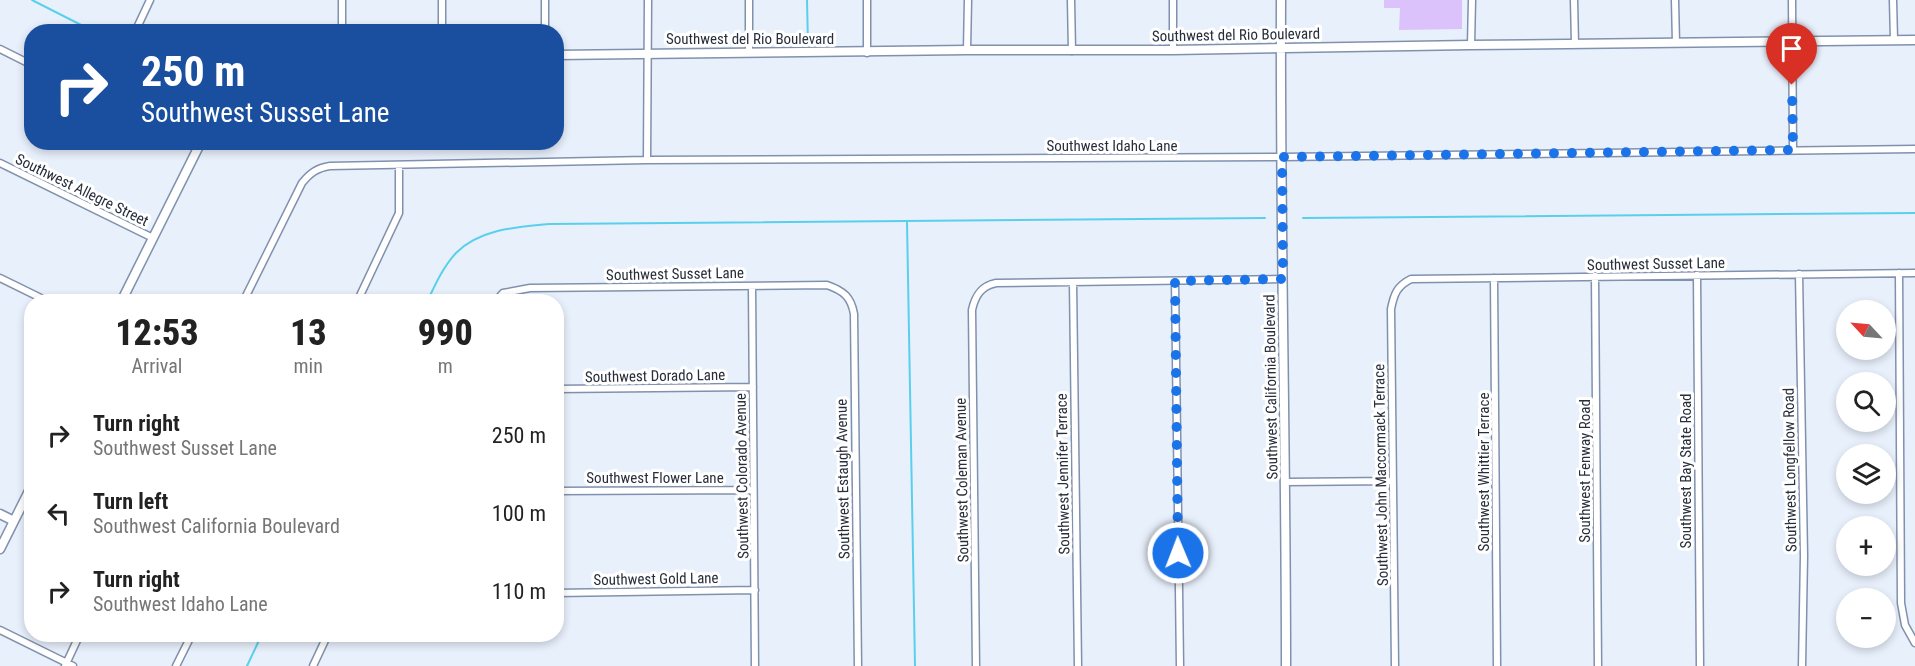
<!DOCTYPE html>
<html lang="en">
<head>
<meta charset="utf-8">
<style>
  body { margin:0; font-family:"Roboto Condensed",sans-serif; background:#f6f6f6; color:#222; height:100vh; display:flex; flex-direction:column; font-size:22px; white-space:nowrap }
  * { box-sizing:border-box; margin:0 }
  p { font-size:20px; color:#767676 }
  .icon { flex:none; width:33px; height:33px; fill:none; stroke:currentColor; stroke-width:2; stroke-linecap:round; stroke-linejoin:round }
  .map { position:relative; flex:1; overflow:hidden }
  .side { position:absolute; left:24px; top:294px; width:540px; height:348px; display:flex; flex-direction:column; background:#fff; border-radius:24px; box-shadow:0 3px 9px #0003 }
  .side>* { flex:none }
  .top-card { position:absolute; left:24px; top:24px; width:540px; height:126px; border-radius:24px; box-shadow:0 3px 9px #0003; background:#1a4fa0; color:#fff; overflow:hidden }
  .needle { width:39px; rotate:296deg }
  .tools { position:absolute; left:1836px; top:300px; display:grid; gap:12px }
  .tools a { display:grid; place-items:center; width:60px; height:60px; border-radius:50%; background:#fff; box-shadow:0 3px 9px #0003; font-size:30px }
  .pin { position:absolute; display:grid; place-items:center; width:51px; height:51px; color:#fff; margin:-62px -26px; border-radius:50% 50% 50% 0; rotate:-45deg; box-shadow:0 0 6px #0007 }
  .pin .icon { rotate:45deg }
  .me { position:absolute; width:66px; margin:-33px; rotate:359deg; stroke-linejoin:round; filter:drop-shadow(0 0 4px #0008) }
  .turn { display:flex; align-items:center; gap:21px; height:126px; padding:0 18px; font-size:27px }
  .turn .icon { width:78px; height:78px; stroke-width:2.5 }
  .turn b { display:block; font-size:42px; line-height:51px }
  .eta { display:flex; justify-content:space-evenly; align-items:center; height:102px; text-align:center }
  .eta b { font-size:36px; font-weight:800; line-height:42px }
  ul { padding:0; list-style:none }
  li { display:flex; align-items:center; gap:18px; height:78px; padding:0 18px }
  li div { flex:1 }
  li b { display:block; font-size:22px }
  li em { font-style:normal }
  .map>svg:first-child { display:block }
</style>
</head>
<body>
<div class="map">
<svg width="1915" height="666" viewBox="0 0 1915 666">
  <rect width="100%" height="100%" fill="#e8f0fc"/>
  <path fill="#dcc2fb" d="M 1384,0 L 1462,0 L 1462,29 L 1399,30 L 1400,8 L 1384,8 Z"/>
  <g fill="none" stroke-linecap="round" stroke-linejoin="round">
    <path stroke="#59d0eb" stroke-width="2" d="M 32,0 L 95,32
      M 807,0 L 808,44
      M 1303,218 L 1915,213
      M 907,222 L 915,666
      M 427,302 C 435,285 443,267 456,253 C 480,229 517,227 549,224 L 1265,218
      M 247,666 L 262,634"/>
    <defs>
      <path id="street" d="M 342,0 L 342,32
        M 442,0 L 442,32
        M 545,0 L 545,32
        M 749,0 L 749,52
        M 867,0 L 867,53
        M 1071,0 L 1072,51
        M 1173,0 L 1173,50
        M 1574,0 L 1575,44
        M 1675,0 L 1676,43
        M 1792,0 L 1793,150
        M 1893,0 L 1894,40
        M 135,32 L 150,0
        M 1471,45 L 1472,0
        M 0,49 L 32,65
        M 967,50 L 968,0
        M 186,142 L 198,149
        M 647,160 L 648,0
        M 0,163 L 153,238
        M 1899,273 L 1901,603 L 1905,625 L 1915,643
        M 1799,274 L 1804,556 L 1802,666
        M 1697,275 L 1700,666
        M 1595,276 L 1598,666
        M 0,278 L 49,302
        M 1494,278 L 1497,666
        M 1175,281 L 1180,666
        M 1073,282 L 1078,666
        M 752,286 L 755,666
        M 243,302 L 302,183 C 310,173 317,168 330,166 L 647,160 L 1282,157 L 1915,149
        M 357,302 L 399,213 L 399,165
        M 495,302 L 503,293 L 530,288 L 827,285 C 844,291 851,297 854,314 L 858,666
        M 556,389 L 753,387
        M 1286,482 L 1393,481
        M 556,491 L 753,490
        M 556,593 L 755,590
        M 0,630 L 73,666
        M 65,666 L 80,634
        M 176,666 L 192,634
        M 313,666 L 328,634
        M 976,666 L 972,310 C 975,296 981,286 996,283 L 1283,279
        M 1395,666 L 1391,309 C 1394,294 1397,286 1411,279 L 1915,273"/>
      <path id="secondary" d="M 1281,0 C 1280,222 1286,444 1286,666
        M 556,55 L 967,50 L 1173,50 L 1471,45 L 1915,40
        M 121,302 L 201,142
        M 0,514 L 14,521
        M 0,549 L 32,485"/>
    </defs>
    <use href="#street" stroke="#8091ad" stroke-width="9"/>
    <use href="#secondary" stroke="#8091ad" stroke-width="11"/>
    <use href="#street" stroke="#fff" stroke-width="6"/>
    <use href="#secondary" stroke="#fff" stroke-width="8"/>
  </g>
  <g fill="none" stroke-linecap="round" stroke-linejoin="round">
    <path stroke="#1a73e8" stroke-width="10" stroke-dasharray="0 18" d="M 1178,553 L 1175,281 L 1283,279 L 1282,157 L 1793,150 L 1792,85"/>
  </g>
  <g text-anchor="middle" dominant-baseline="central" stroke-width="6" stroke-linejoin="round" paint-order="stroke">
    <g font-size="15" fill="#282f3b" stroke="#fff">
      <text transform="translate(1236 35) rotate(-1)">Southwest del Rio Boulevard</text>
      <text x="750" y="39">Southwest del Rio Boulevard</text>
      <text x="1112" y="146">Southwest Idaho Lane</text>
      <text transform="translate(82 190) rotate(26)">Southwest Allegre Street</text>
      <text transform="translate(1656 264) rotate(-1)">Southwest Susset Lane</text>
      <text transform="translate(675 274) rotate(-1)">Southwest Susset Lane</text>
      <text transform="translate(655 376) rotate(-1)">Southwest Dorado Lane</text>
      <text transform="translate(1271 387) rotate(-91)">Southwest California Boulevard</text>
      <text transform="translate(1790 470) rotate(-91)">Southwest Longfellow Road</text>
      <text transform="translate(1585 471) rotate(-90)">Southwest Fenway Road</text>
      <text transform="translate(1686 471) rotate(-90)">Southwest Bay State Road</text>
      <text transform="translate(1484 472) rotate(-90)">Southwest Whittier Terrace</text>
      <text transform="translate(1063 474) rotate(-91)">Southwest Jennifer Terrace</text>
      <text transform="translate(1381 475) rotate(-91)">Southwest John Maccormack Terrace</text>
      <text transform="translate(742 476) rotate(-91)">Southwest Colorado Avenue</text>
      <text x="655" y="478">Southwest Flower Lane</text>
      <text transform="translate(843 479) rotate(-91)">Southwest Estaugh Avenue</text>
      <text transform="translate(962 480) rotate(-91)">Southwest Coleman Avenue</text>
      <text transform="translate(656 579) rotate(-1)">Southwest Gold Lane</text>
    </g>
  </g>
</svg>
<div class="tools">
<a><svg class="needle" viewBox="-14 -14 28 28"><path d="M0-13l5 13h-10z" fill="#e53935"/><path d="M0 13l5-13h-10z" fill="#767676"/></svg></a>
<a><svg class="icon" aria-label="search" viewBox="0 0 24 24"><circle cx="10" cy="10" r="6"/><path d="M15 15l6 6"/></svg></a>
<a><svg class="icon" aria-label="layers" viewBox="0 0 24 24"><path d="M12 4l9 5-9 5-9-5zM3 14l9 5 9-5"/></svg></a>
<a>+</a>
<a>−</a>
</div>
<div class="pin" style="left:1792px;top:85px;background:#d93025"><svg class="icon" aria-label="arrive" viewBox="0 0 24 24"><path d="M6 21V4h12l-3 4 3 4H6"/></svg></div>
<svg class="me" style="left:1178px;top:553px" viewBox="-20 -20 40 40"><circle r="17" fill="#1a73e8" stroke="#fff" stroke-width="3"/><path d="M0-11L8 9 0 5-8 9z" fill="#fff"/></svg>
<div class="top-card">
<div class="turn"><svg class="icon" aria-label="right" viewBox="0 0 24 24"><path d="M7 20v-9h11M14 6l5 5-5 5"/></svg><div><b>250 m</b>Southwest Susset Lane</div></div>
</div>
<section class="side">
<div class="eta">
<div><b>12:53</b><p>Arrival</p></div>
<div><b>13</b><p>min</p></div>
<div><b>990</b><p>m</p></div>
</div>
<ul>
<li><svg class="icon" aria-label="right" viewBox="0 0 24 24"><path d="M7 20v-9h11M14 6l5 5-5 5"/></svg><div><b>Turn right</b><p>Southwest Susset Lane</p></div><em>250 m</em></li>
<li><svg class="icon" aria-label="left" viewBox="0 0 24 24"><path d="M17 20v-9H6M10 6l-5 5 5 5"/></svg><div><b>Turn left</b><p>Southwest California Boulevard</p></div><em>100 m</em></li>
<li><svg class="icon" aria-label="right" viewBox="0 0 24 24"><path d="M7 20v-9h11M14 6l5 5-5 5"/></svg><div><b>Turn right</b><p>Southwest Idaho Lane</p></div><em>110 m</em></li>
</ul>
</section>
</div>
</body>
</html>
